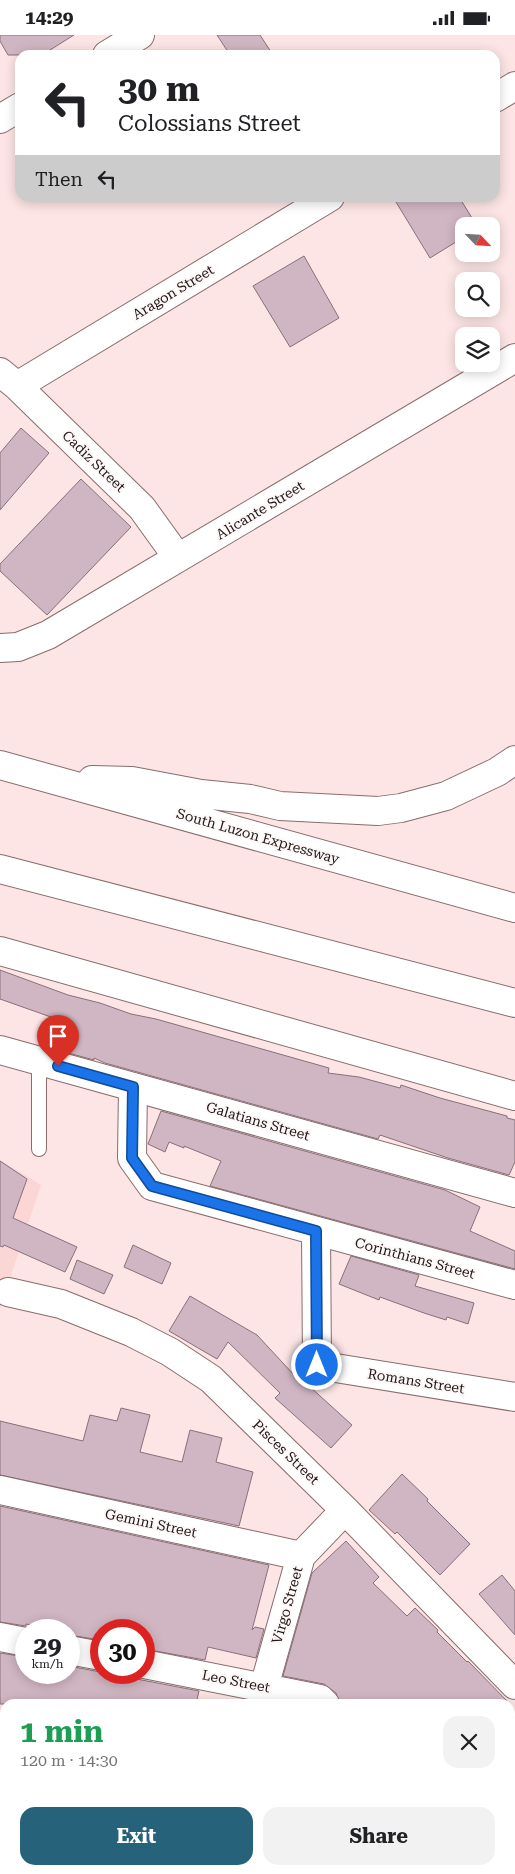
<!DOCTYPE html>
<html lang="en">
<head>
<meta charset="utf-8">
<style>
  body { margin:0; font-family:"Roboto Serif",serif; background:#f2f2f2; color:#202124; height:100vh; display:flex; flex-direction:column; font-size:19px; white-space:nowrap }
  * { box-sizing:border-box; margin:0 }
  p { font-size:16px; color:#757577 }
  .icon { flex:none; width:28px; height:28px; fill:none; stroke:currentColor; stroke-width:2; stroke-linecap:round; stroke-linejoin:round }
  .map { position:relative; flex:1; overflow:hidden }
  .panel { position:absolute; left:0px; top:1664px; width:515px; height:176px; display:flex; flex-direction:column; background:#fff; border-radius:15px 15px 0 0; box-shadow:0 2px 12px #0003 }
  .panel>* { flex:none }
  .guide { position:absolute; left:15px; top:15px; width:485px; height:152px; border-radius:15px; box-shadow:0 2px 12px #0003; background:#fff; color:#202124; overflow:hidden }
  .needle { width:32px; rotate:115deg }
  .fabs { position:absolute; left:455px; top:182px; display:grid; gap:10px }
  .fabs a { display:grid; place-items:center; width:45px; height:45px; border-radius:10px; background:#fff; box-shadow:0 2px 12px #0003; font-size:25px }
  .speed { position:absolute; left:15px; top:1584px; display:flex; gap:10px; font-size:25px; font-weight:700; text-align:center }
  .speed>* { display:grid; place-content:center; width:65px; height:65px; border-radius:50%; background:#fff; box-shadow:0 2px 12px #0003; line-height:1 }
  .speed small { font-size:12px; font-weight:400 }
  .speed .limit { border:8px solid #d22; background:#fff; color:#111 }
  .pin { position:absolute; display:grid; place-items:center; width:42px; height:42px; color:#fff; margin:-51px -21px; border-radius:50% 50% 50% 0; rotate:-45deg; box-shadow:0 0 5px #0007 }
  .pin .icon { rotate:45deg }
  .me { position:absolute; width:55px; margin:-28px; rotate:0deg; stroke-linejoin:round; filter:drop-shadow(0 0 4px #0008) }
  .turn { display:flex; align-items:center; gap:18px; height:105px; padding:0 20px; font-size:22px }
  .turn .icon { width:65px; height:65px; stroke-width:2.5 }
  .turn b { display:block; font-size:35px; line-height:42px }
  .then { display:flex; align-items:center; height:48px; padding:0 20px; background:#0003; gap:10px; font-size:19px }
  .round { display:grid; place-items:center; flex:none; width:52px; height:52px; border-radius:15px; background:#f2f2f2 }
  .head { display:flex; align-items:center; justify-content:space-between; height:85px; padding:0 20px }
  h1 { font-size:30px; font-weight:700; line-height:38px; color:#1e9e55 }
  .cta { display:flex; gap:10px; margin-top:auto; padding:10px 20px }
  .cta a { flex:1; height:58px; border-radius:15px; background:#26627a; color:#fff; font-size:20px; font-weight:700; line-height:58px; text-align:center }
  .cta a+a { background:#f2f2f2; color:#202124 }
  .status { display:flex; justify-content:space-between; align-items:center; height:35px; padding:0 25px; background:#fff; direction:ltr }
  .status svg { height:14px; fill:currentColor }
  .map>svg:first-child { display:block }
</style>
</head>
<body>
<div class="status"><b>14:29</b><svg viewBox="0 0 49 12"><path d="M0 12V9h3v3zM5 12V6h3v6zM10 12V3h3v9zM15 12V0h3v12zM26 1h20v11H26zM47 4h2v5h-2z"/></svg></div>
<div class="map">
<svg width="515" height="1839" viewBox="0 0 515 1839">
  <rect width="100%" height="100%" fill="#fde5e5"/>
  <path fill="#fcd6d5" d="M 0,1125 L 41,1150 L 0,1274 Z
    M 0,1680 L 5,1681 L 5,1835 L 252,1835 L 252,1839 L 0,1839 Z"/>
  <path fill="#d0b6c2" stroke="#87707b" d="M 0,0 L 74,0 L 42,20 L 8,20 L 0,6 Z
    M 217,0 L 260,0 L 273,20 L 230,20 Z
    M 393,162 L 459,162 L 477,191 L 464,191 L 464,202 L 430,223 Z
    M 304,221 L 339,283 L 290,312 L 253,251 Z
    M 21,393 L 49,418 L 0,475 L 0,418 Z
    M 81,444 L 131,492 L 47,580 L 0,536 L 0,529 Z
    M 0,935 L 68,960 L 100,968 L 131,979 L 156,984 L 329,1033 L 328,1038 L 359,1042 L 400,1053 L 401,1050 L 440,1063 L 507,1081 L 507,1083 L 515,1085 L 515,1127 L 509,1140 L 448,1123 L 380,1100 L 378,1104 L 105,1028 L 94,1023 L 94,1025 L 72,1019 L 55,1011 L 65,987 L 0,964 Z
    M 161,1076 L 445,1155 L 480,1172 L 470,1196 L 515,1216 L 515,1234 L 210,1151 L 221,1126 L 184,1111 L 184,1113 L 169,1107 L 165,1117 L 148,1109 Z
    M 0,1126 L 27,1144 L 13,1183 L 77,1212 L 65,1237 L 4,1210 L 3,1212 L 0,1211 Z
    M 133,1210 L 171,1228 L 162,1249 L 124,1232 Z
    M 351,1221 L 419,1240 L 415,1251 L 474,1268 L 468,1289 L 447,1282 L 446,1285 L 424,1278 L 380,1262 L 379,1265 L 339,1249 Z
    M 77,1225 L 113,1240 L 104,1259 L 70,1244 Z
    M 190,1261 L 257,1300 L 295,1341 L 297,1340 L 352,1390 L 331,1413 L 275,1363 L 280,1358 L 228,1307 L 217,1324 L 169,1296 Z
    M 121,1373 L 150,1380 L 140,1417 L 182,1427 L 190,1395 L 222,1403 L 216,1427 L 253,1437 L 239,1491 L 0,1440 L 0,1386 L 83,1406 L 90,1380 L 117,1386 Z
    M 402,1439 L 428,1464 L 427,1466 L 470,1509 L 440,1540 L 397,1497 L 395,1499 L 369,1475 Z
    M 0,1471 L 269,1530 L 252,1595 L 255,1592 L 264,1594 L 256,1623 L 208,1612 L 205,1625 L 144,1614 L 144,1595 L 101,1595 L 101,1605 L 69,1600 L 69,1595 L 53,1595 L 26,1589 L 26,1591 L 0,1587 Z
    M 346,1506 L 379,1542 L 373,1548 L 407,1581 L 415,1573 L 438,1595 L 437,1597 L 467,1627 L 468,1626 L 510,1669 L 340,1669 L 336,1658 L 324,1649 L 283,1641 L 312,1538 Z
    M 502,1540 L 515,1556 L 515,1600 L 479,1559 Z
    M 0,1618 L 26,1622 L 26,1638 L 69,1638 L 69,1631 L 199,1656 L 196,1669 L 0,1669 Z"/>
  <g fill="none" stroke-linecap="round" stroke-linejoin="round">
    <defs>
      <path id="lane" d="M 39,1026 L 39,1114"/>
      <path id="street" d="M 107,20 L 140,0
        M 495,63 L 515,51
        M 0,84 L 20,72
        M 0,337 L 17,351 L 142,473 L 178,523
        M 17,351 L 330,162
        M 0,613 L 18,612 L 48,600 L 515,323
        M 0,916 L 515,1061
        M 0,1015 L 515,1158
        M 133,1052 L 132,1123 L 152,1151 L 515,1250
        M 316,1196 L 317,1330 L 515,1362
        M 8,1257 L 61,1269 L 131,1297 L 170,1317 L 211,1344 L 345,1475 L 515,1650
        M 0,1455 L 301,1521
        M 0,1602 L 26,1607
        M 69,1615 L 101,1621
        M 144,1629 L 320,1664 L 325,1669
        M 264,1652 L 301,1521 L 345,1475
        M 491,1835 L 495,1839
        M 334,1839 L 335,1835"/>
      <path id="highway" d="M 0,730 L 515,873
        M 92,745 L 132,746 L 201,759 L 250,764 L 280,771 L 378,776 L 401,773 L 446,761 L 497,737 L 515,725
        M 0,834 L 515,968"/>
    </defs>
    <use href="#lane" stroke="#876d6c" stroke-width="16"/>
    <use href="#street" stroke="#876d6c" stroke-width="30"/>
    <use href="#highway" stroke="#876d6c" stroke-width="30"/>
    <use href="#lane" stroke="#fff" stroke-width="14"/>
    <use href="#street" stroke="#fff" stroke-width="28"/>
    <use href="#highway" stroke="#fff" stroke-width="28"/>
  </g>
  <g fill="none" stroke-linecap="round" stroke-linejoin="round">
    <defs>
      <path id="route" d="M 58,1031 L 133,1052 L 132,1123 L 152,1151 L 316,1196 L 317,1330"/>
    </defs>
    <use href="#route" stroke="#114b97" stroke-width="12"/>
    <use href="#route" stroke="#1a73e8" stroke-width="9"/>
  </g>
  <g text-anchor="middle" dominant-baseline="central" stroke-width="4" stroke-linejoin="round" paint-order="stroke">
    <g font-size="14" fill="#211717" stroke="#fdf7f7">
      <text transform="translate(173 257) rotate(-31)">Aragon Street</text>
      <text transform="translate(94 426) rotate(44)">Cadiz Street</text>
      <text transform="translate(260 475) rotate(-31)">Alicante Street</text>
      <text transform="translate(258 801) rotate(16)">South Luzon Expressway</text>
      <text transform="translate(258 1086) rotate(16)">Galatians Street</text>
      <text transform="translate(415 1223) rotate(15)">Corinthians Street</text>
      <text transform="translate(416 1346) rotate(9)">Romans Street</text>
      <text transform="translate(286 1417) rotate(44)">Pisces Street</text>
      <text transform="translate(151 1488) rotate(12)">Gemini Street</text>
      <text transform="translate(287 1570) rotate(-74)">Virgo Street</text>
      <text transform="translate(236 1646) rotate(11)">Leo Street</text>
    </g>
  </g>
</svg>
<div class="fabs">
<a><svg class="needle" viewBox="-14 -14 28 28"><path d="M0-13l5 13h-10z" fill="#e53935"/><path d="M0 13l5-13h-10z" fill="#757577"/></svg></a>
<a><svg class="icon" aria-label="search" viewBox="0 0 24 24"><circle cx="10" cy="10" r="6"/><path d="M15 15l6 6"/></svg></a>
<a><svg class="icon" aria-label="layers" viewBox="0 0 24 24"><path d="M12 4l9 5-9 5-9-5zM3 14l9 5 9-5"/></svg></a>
</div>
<div class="speed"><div>29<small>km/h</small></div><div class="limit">30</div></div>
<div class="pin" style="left:58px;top:1031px;background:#d93025"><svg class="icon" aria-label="arrive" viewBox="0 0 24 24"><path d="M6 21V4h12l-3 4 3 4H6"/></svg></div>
<svg class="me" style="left:317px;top:1330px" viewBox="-20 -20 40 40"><circle r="17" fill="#1a73e8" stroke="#fff" stroke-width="3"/><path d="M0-11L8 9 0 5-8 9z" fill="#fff"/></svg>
<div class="guide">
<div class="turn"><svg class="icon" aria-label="left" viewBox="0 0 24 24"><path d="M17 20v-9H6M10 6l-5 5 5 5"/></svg><div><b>30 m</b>Colossians Street</div></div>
<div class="then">Then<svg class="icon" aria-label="left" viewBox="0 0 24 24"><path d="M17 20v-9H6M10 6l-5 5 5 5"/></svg></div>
</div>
<section class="panel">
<div class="head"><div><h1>1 min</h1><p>120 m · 14:30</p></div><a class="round"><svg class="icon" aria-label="close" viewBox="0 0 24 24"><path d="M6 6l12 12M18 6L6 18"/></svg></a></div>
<div class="cta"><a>Exit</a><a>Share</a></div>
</section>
</div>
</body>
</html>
